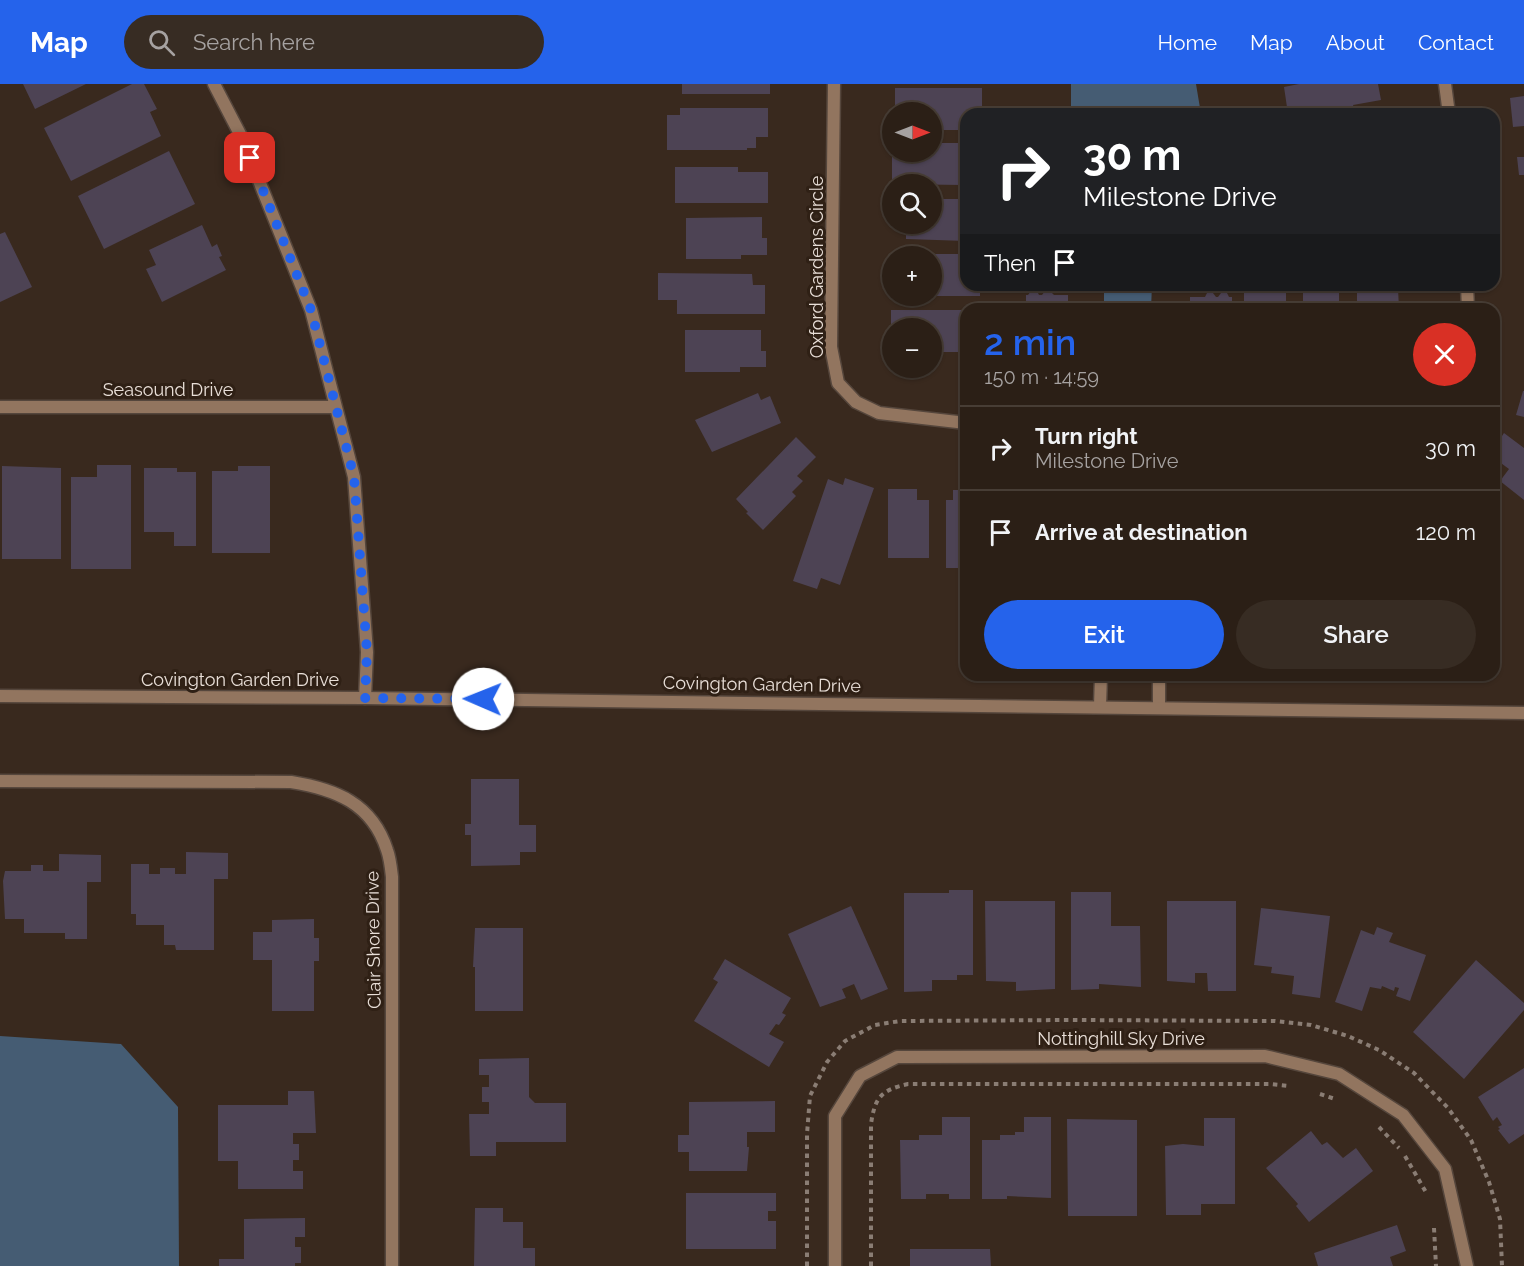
<!DOCTYPE html>
<html lang="en">
<head>
<meta charset="utf-8">
<style>
  body { margin:0; font-family:Raleway,sans-serif; background:#372c23; color:#f1f3f6; height:100vh; display:flex; flex-direction:column; font-size:22px; white-space:nowrap }
  * { box-sizing:border-box; margin:0 }
  p { font-size:20px; color:#a6a2a1 }
  .icon { flex:none; width:33px; height:33px; fill:none; stroke:currentColor; stroke-width:2; stroke-linecap:round; stroke-linejoin:round }
  .map { position:relative; flex:1; overflow:hidden }
  .side { position:absolute; left:960px; top:219px; width:540px; height:378px; display:flex; flex-direction:column; background:#2b1f16; border-radius:18px; box-shadow:0 2px 4px #0004,0 0 0 2px #473d35 }
  .side>* { flex:none }
  .banner { position:absolute; left:960px; top:24px; width:540px; height:183px; border-radius:18px; box-shadow:0 2px 4px #0004,0 0 0 2px #473d35; background:#202124; color:#fff; overflow:hidden }
  .needle { width:39px; rotate:90deg }
  .buttons { position:absolute; left:882px; top:18px; display:grid; gap:12px }
  .buttons a { display:grid; place-items:center; width:60px; height:60px; border-radius:50%; background:#2b1f16; box-shadow:0 2px 4px #0004,0 0 0 2px #473d35; font-size:30px }
  .pin { position:absolute; display:grid; place-items:center; width:51px; height:51px; color:#fff; margin:-26px; border-radius:12px; box-shadow:0 3px 9px #0006 }
  .me { position:absolute; width:66px; margin:-33px; rotate:271deg; stroke-linejoin:round; filter:drop-shadow(0 0 4px #0008) }
  .turn { display:flex; align-items:center; gap:21px; height:126px; padding:0 24px; font-size:27px }
  .turn .icon { width:78px; height:78px; stroke-width:2.5 }
  .turn b { display:block; font-size:42px; line-height:51px }
  .then { display:flex; align-items:center; height:57px; padding:0 24px; background:#0003; gap:12px; font-size:22px }
  .round { display:grid; place-items:center; flex:none; width:63px; height:63px; border-radius:32px; background:#372c23 }
  .head { display:flex; align-items:center; justify-content:space-between; height:102px; padding:0 24px }
  h1 { font-size:36px; font-weight:600; line-height:45px; color:#2563eb }
  .cta { display:flex; gap:12px; margin-top:auto; padding:12px 24px }
  .cta a { flex:1; height:69px; border-radius:36px; background:#2563eb; color:#fff; font-size:24px; font-weight:600; line-height:69px; text-align:center }
  .cta a+a { background:#372c23; color:#f1f3f6 }
  ul { padding:0; list-style:none }
  li { display:flex; align-items:center; gap:18px; height:84px; padding:0 24px; border-top:2px solid #473d35 }
  li div { flex:1 }
  li b { display:block; font-size:22px }
  li em { font-style:normal }
  header { display:flex; align-items:center; gap:36px; box-sizing:border-box; height:84px; padding:0 30px; background:#2563eb; color:#fff }
  header strong { font-size:28px }
  nav { display:flex; gap:33px; margin-inline-start:auto; font-size:21px }
  .search { width:420px; height:54px; background:#372c23; display:flex; align-items:center; gap:15px; box-sizing:border-box; padding:0 21px; border-radius:33px; color:#a6a2a1; font-size:22px }
  .map>svg:first-child { display:block }
</style>
</head>
<body>
<header>
<strong>Map</strong>
<div class="search"><svg class="icon" aria-label="search" viewBox="0 0 24 24"><circle cx="10" cy="10" r="6"/><path d="M15 15l6 6"/></svg>Search here</div>
<nav><a>Home</a><a>Map</a><a>About</a><a>Contact</a></nav>
</header>
<div class="map">
<svg width="1524" height="1182" viewBox="0 0 1524 1182">
  <rect width="100%" height="100%" fill="#39291e"/>
  <path fill="#455c73" d="M 1071,0 L 1196,0 L 1201,30 L 1071,30 Z
    M 1104,201 L 1152,201 L 1151,225 L 1104,225 Z
    M 0,952 L 121,960 L 178,1023 L 179,1182 L 0,1182 Z"/>
  <path fill="#4d4354" d="M 23,0 L 86,0 L 35,25 Z
    M 132,0 L 144,0 L 157,25 L 150,28 L 161,52 L 71,97 L 44,44 Z
    M 682,0 L 770,0 L 770,10 L 682,10 Z
    M 1299,0 L 1378,0 L 1381,16 L 1353,21 L 1355,27 L 1339,30 L 1288,30 L 1284,3 Z
    M 895,4 L 982,4 L 982,30 L 966,30 L 966,46 L 932,46 L 932,28 L 895,28 Z
    M 1524,12 L 1524,42 L 1513,43 L 1510,14 Z
    M 680,24 L 768,24 L 768,53 L 756,53 L 756,64 L 747,64 L 747,66 L 667,66 L 667,31 L 680,31 Z
    M 932,59 L 962,59 L 962,73 L 966,75 L 966,81 L 962,84 L 962,101 L 892,100 L 892,71 L 904,71 L 904,68 L 932,68 Z
    M 169,67 L 195,120 L 104,165 L 78,112 Z
    M 1517,73 L 1524,73 L 1524,91 L 1519,91 Z
    M 675,83 L 738,83 L 738,88 L 768,88 L 768,119 L 675,119 Z
    M 932,115 L 966,115 L 966,157 L 906,155 L 906,145 L 893,145 L 893,140 L 932,140 Z
    M 762,133 L 762,154 L 767,154 L 767,171 L 741,171 L 741,175 L 686,175 L 686,134 Z
    M 202,141 L 212,163 L 217,160 L 222,172 L 219,173 L 226,186 L 162,218 L 146,185 L 156,181 L 149,166 Z
    M 5,148 L 32,203 L 0,218 L 0,150 Z
    M 905,170 L 966,170 L 966,201 L 980,201 L 980,212 L 932,212 L 932,172 L 905,172 Z
    M 658,189 L 752,190 L 753,201 L 765,201 L 765,230 L 677,230 L 677,216 L 658,216 Z
    M 1244,201 L 1286,201 L 1286,225 L 1244,225 Z
    M 1303,201 L 1339,201 L 1339,225 L 1303,225 Z
    M 1357,204 L 1398,204 L 1399,225 L 1357,225 Z
    M 1031,207 L 1037,207 L 1039,211 L 1042,211 L 1045,207 L 1050,207 L 1054,211 L 1068,211 L 1068,225 L 1026,225 L 1026,211 L 1028,211 Z
    M 1207,209 L 1213,209 L 1216,213 L 1218,213 L 1221,209 L 1227,209 L 1229,213 L 1232,213 L 1232,225 L 1190,225 L 1190,213 L 1205,213 Z
    M 891,226 L 966,226 L 966,268 L 932,268 L 932,244 L 891,244 Z
    M 685,246 L 761,246 L 761,267 L 766,267 L 766,283 L 740,283 L 740,288 L 685,288 Z
    M 1523,307 L 1524,307 L 1524,333 L 1516,331 Z
    M 758,309 L 761,316 L 770,312 L 781,339 L 712,368 L 695,336 Z
    M 1504,349 L 1524,364 L 1524,416 L 1500,397 L 1509,385 L 1494,374 L 1494,364 Z
    M 796,353 L 816,373 L 797,392 L 803,397 L 792,408 L 796,412 L 763,446 L 746,429 L 748,428 L 736,415 Z
    M 97,381 L 131,381 L 131,485 L 71,485 L 71,393 L 97,393 Z
    M 2,382 L 61,384 L 61,475 L 2,475 Z
    M 238,382 L 270,382 L 270,469 L 212,469 L 212,387 L 238,387 Z
    M 144,384 L 177,384 L 177,388 L 196,388 L 196,462 L 174,462 L 174,448 L 144,448 Z
    M 845,394 L 874,404 L 840,501 L 821,494 L 817,505 L 793,497 L 828,395 L 843,401 Z
    M 888,405 L 917,405 L 917,416 L 929,416 L 929,474 L 888,474 Z
    M 953,406 L 966,406 L 966,484 L 946,484 L 946,416 L 953,416 Z
    M 471,695 L 519,695 L 519,741 L 536,741 L 536,768 L 520,768 L 520,781 L 471,782 L 471,751 L 465,751 L 465,740 L 471,740 Z
    M 186,768 L 228,769 L 228,795 L 214,795 L 214,866 L 176,866 L 175,861 L 164,861 L 164,841 L 136,841 L 136,830 L 131,830 L 131,780 L 149,780 L 149,790 L 160,790 L 160,784 L 175,784 L 175,790 L 186,790 Z
    M 59,770 L 101,771 L 101,798 L 87,798 L 87,855 L 65,855 L 65,849 L 24,849 L 24,835 L 5,835 L 3,797 L 5,787 L 31,787 L 31,781 L 43,781 L 43,787 L 59,787 Z
    M 949,806 L 973,806 L 973,891 L 957,891 L 957,896 L 932,896 L 932,907 L 904,908 L 904,809 L 949,809 Z
    M 1071,808 L 1111,808 L 1111,842 L 1140,842 L 1141,903 L 1099,900 L 1099,905 L 1071,906 Z
    M 985,817 L 1055,817 L 1055,905 L 1016,907 L 1016,898 L 986,897 Z
    M 1167,817 L 1236,817 L 1236,907 L 1208,907 L 1207,889 L 1195,889 L 1195,899 L 1167,897 Z
    M 851,822 L 888,905 L 861,916 L 854,900 L 842,905 L 846,914 L 820,923 L 788,850 Z
    M 1261,824 L 1330,832 L 1320,914 L 1292,910 L 1294,892 L 1271,889 L 1272,883 L 1254,881 Z
    M 314,835 L 314,854 L 319,854 L 319,877 L 314,877 L 314,927 L 272,927 L 272,876 L 253,876 L 253,848 L 272,848 L 272,836 Z
    M 1377,843 L 1393,849 L 1389,858 L 1426,871 L 1410,917 L 1396,912 L 1399,904 L 1395,903 L 1394,907 L 1382,902 L 1381,905 L 1370,903 L 1362,927 L 1335,918 L 1361,846 L 1374,851 Z
    M 475,844 L 523,844 L 523,927 L 475,927 L 475,883 L 473,883 Z
    M 725,875 L 791,914 L 782,929 L 786,931 L 779,941 L 776,940 L 769,950 L 784,958 L 769,983 L 694,937 L 718,898 L 713,895 Z
    M 1476,876 L 1524,919 L 1524,926 L 1464,995 L 1413,948 Z
    M 529,974 L 529,1013 L 535,1019 L 566,1019 L 566,1058 L 496,1058 L 496,1072 L 470,1072 L 469,1030 L 489,1030 L 489,1018 L 482,1018 L 482,1003 L 489,1003 L 489,991 L 479,991 L 479,975 Z
    M 1524,984 L 1524,1050 L 1509,1060 L 1498,1046 L 1500,1045 L 1498,1043 L 1502,1041 L 1497,1033 L 1493,1037 L 1478,1013 Z
    M 288,1007 L 314,1007 L 316,1049 L 293,1049 L 293,1060 L 299,1060 L 299,1076 L 293,1076 L 293,1087 L 303,1087 L 303,1105 L 238,1105 L 238,1077 L 218,1077 L 218,1021 L 288,1021 Z
    M 775,1017 L 775,1048 L 747,1048 L 747,1063 L 749,1063 L 747,1087 L 689,1087 L 689,1068 L 678,1068 L 678,1051 L 689,1051 L 689,1018 Z
    M 942,1033 L 970,1033 L 970,1115 L 949,1115 L 949,1110 L 926,1110 L 926,1115 L 901,1115 L 900,1056 L 919,1056 L 919,1051 L 942,1051 Z
    M 1024,1033 L 1051,1033 L 1051,1114 L 1007,1112 L 1007,1115 L 982,1115 L 982,1056 L 1000,1056 L 1000,1051 L 1015,1051 L 1015,1048 L 1024,1048 Z
    M 1204,1034 L 1235,1034 L 1235,1120 L 1201,1120 L 1201,1131 L 1166,1131 L 1165,1062 L 1183,1060 L 1204,1062 Z
    M 1067,1035 L 1137,1036 L 1137,1132 L 1068,1132 Z
    M 1311,1047 L 1322,1061 L 1327,1058 L 1343,1074 L 1356,1064 L 1373,1087 L 1309,1138 L 1296,1122 L 1298,1120 L 1266,1084 Z
    M 686,1109 L 776,1109 L 776,1127 L 768,1127 L 768,1137 L 776,1137 L 776,1165 L 686,1165 Z
    M 475,1124 L 503,1124 L 503,1138 L 523,1138 L 523,1164 L 535,1164 L 535,1182 L 474,1182 Z
    M 305,1134 L 305,1153 L 295,1153 L 295,1163 L 301,1163 L 301,1179 L 295,1179 L 295,1182 L 219,1182 L 219,1175 L 244,1175 L 244,1135 Z
    M 1397,1141 L 1406,1167 L 1390,1173 L 1393,1182 L 1318,1182 L 1314,1169 Z
    M 910,1165 L 990,1165 L 991,1182 L 910,1182 Z"/>
  <g fill="none" stroke-linecap="round" stroke-linejoin="round">
    <defs>
      <path id="minor" d="M 214,0 L 241,52 L 311,226 L 354,393 L 367,568 L 365,614
        M 834,0 L 831,263 L 838,299 L 856,318 L 879,329 L 966,339
        M 1445,0 L 1449,30
        M 1467,201 L 1468,225
        M 0,323 L 336,323
        M 1159,591 L 1159,623
        M 1100,622 L 1101,591
        M 0,697 L 291,698 C 335,705 372,719 387,766 C 390,774 391,784 392,793 L 392,1182
        M 835,1182 L 835,1032 L 860,992 L 897,973 L 1265,972 L 1339,990 L 1403,1031 L 1445,1085 L 1467,1182"/>
      <path id="tertiary" d="M 0,612 L 365,614 L 1524,629"/>
    </defs>
    <use href="#minor" stroke="#55463c" stroke-width="15"/>
    <use href="#tertiary" stroke="#55463c" stroke-width="15"/>
    <path stroke="#8a7d74" stroke-width="4" stroke-dasharray="4.5 4.5" stroke-linecap="butt" d="M 1320,1010 L 1335,1015
      M 1379,1043 L 1399,1064
      M 1405,1072 L 1427,1110
      M 1434,1144 L 1436,1182
      M 807,1182 L 807,1050 L 810,1012 L 827,978 L 845,957 L 875,941 L 900,937 L 1071,936 L 1275,937 L 1311,941 L 1348,952 L 1379,966 L 1414,989 L 1448,1024 L 1471,1056 L 1489,1098 L 1500,1135 L 1502,1182
      M 871,1182 L 871,1040 C 875,1013 881,1006 908,1000 L 1270,1000 L 1289,1002"/>
    <use href="#minor" stroke="#92755f" stroke-width="12"/>
    <use href="#tertiary" stroke="#92755f" stroke-width="12"/>
  </g>
  <g fill="none" stroke-linecap="round" stroke-linejoin="round">
    <path stroke="#2563eb" stroke-width="10" stroke-dasharray="0 18" d="M 250,74 L 311,226 L 354,393 L 367,568 L 365,614 L 483,615"/>
  </g>
  <g text-anchor="middle" dominant-baseline="central" stroke-width="6" stroke-linejoin="round" paint-order="stroke">
    <g font-size="18" fill="#e9dfd8" stroke="#2f2015">
      <text transform="translate(816 183) rotate(-90)">Oxford Gardens Circle</text>
      <text x="168" y="305">Seasound Drive</text>
      <text x="240" y="595">Covington Garden Drive</text>
      <text transform="translate(762 600) rotate(1)">Covington Garden Drive</text>
      <text transform="translate(373 856) rotate(-91)">Clair Shore Drive</text>
      <text x="1121" y="954">Nottinghill Sky Drive</text>
    </g>
  </g>
</svg>
<div class="buttons">
<a><svg class="needle" viewBox="-14 -14 28 28"><path d="M0-13l5 13h-10z" fill="#e53935"/><path d="M0 13l5-13h-10z" fill="#a6a2a1"/></svg></a>
<a><svg class="icon" aria-label="search" viewBox="0 0 24 24"><circle cx="10" cy="10" r="6"/><path d="M15 15l6 6"/></svg></a>
<a>+</a>
<a>−</a>
</div>
<div class="pin" style="left:250px;top:74px;background:#d93025"><svg class="icon" aria-label="arrive" viewBox="0 0 24 24"><path d="M6 21V4h12l-3 4 3 4H6"/></svg></div>
<svg class="me" style="left:483px;top:615px" viewBox="-20 -20 40 40"><circle r="19" fill="#fff"/><path d="M0-13L10 11 0 6-10 11z" fill="#2563eb"/></svg>
<div class="banner">
<div class="turn"><svg class="icon" aria-label="right" viewBox="0 0 24 24"><path d="M7 20v-9h11M14 6l5 5-5 5"/></svg><div><b>30 m</b>Milestone Drive</div></div>
<div class="then">Then<svg class="icon" aria-label="arrive" viewBox="0 0 24 24"><path d="M6 21V4h12l-3 4 3 4H6"/></svg></div>
</div>
<section class="side">
<div class="head"><div><h1>2 min</h1><p>150 m · 14:59</p></div><a class="round" style="background:#d93025;color:#fff"><svg class="icon" aria-label="close" viewBox="0 0 24 24"><path d="M6 6l12 12M18 6L6 18"/></svg></a></div>
<ul>
<li><svg class="icon" aria-label="right" viewBox="0 0 24 24"><path d="M7 20v-9h11M14 6l5 5-5 5"/></svg><div><b>Turn right</b><p>Milestone Drive</p></div><em>30 m</em></li>
<li><svg class="icon" aria-label="arrive" viewBox="0 0 24 24"><path d="M6 21V4h12l-3 4 3 4H6"/></svg><div><b>Arrive at destination</b></div><em>120 m</em></li>
</ul>
<div class="cta"><a>Exit</a><a>Share</a></div>
</section>
</div>
</body>
</html>
